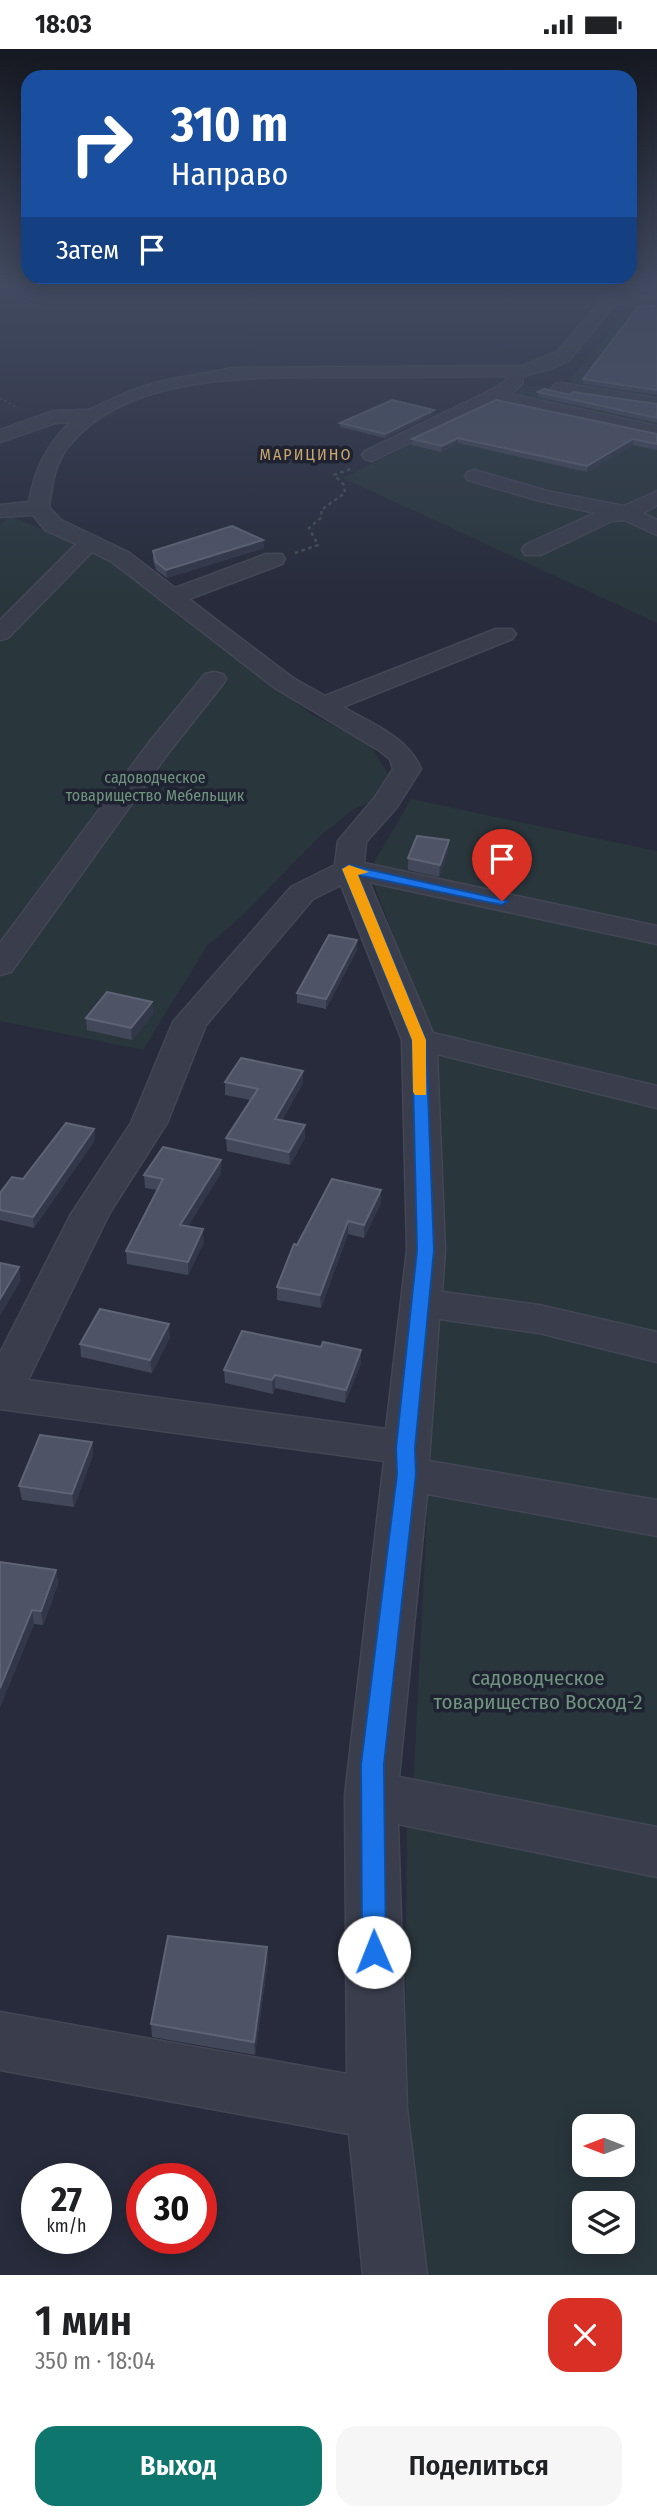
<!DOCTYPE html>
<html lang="ru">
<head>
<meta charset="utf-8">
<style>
  body { margin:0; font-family:"Fira Sans Condensed",sans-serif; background:#f6f6f6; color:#202124; height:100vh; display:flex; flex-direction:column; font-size:26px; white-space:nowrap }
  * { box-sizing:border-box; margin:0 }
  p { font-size:23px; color:#757577 }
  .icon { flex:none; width:38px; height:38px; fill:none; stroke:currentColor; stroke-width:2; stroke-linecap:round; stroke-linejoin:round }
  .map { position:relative; height:2226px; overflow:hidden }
  .panel { display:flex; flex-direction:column; background:#fff; flex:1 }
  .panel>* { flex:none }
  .top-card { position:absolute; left:21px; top:21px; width:616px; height:214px; border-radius:21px; box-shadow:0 4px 18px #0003; background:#1a4fa0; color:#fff; overflow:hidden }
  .needle { width:46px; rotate:270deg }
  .fabs { position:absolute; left:572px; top:2065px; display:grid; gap:14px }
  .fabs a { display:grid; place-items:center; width:63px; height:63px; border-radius:14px; background:#fff; box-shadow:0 4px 18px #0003; font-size:35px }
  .speed { position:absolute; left:21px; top:2114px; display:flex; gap:14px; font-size:35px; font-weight:700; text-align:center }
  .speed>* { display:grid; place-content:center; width:91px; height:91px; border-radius:50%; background:#fff; box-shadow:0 4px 18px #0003; line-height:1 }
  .speed small { font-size:18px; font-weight:400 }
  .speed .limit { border:10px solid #d22; background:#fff; color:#111 }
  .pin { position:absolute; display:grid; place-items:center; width:60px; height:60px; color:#fff; margin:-72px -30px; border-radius:50% 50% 50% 0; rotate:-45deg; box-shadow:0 0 7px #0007 }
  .pin .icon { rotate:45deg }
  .me { position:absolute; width:77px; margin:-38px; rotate:359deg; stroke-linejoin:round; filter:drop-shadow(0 0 5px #0008) }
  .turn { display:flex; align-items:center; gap:24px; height:147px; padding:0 35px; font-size:32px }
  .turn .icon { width:91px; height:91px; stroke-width:2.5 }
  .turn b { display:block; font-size:49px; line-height:60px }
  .then { display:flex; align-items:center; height:66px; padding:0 35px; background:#0003; gap:14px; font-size:26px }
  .round { display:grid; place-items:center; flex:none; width:74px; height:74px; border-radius:21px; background:#f6f6f6 }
  .overview { display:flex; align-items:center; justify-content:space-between; height:119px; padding:0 35px }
  h1 { font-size:42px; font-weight:600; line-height:52px }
  .button { display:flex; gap:14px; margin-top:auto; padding:14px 35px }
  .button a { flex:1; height:80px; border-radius:21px; background:#0f766e; color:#fff; font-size:28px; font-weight:600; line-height:80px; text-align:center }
  .button a+a { background:#f6f6f6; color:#202124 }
  .status { display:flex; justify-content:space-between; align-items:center; height:49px; padding:0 35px; background:#fff; direction:ltr }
  .status svg { height:19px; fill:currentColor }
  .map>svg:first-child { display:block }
</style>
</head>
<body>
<div class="status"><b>18:03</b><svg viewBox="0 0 49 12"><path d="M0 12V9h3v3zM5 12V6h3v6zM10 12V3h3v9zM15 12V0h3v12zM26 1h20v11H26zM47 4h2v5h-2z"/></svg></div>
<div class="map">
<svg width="657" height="2226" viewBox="0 0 657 2226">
  <rect width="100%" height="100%" fill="#272b3b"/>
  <path fill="#29363c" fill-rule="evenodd" d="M 650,238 L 657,238 L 657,574 L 343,429 L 527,337 L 564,337 Z
    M 10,467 L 104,506 L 314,667 L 368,692 L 391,730 L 375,752 L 354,760 L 319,788 L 240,869 L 207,897 L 143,1001 L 0,972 L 0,476 Z
    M 411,750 L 657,802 L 657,1451 L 424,1410 L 427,974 L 369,822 Z
    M 428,1447 L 657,1488 L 657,1787 L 413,1740 Z
    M 407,1767 L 657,1816 L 657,2226 L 403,2226 ZM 584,2077 L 623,2077 L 623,2116 L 584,2116 ZM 584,2154 L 623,2154 L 623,2193 L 584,2193 Z"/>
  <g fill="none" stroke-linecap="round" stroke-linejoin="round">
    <defs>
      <path id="minor" d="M 613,238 L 629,238 L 623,245 L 657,248 L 657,258 L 616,254 L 569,311 L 551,320 L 523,327 L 522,336 L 510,345 L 657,377 L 657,389 L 495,353 L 372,412 L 365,410 L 362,406 L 365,402 L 495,339 L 507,331 L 505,327 C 453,328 402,328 350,328 C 263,329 128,321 68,398 C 54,415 52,437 49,458 L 61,471 L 128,503 L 175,539 L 266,505 L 282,505 L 285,510 L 282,515 L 189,550 L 293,629 L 325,647 L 496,580 L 512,580 L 516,585 L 512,590 L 343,658 C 372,675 408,688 421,720 L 397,758 L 366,793 L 364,814 L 657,877 L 657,895 L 369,833 L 433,984 L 657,1037 L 657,1059 L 437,1005 L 445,1201 L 442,1243 L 539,1256 L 657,1283 L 657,1313 L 539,1284 L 439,1270 L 429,1412 L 657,1451 L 657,1487 L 427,1445 L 399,1728 L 657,1778 L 657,1828 L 398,1775 L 407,2060 L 427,2226 L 363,2226 L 349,2085 L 0,2021 L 0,1963 L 347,2025 L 345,1746 L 384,1412 L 0,1360 L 0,1304 L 71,1165 L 131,1074 L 173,973 L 291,838 L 335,816 L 338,792 L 376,747 L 393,720 L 390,710 L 380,702 L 275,639 L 112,513 L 92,503 L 8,589 L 0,591 L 0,571 L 76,495 L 45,481 L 33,466 L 0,468 L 0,456 L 29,453 C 35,419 46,398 70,373 L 55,374 L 0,393 L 0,381 L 53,362 L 88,361 L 130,342 L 162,332 L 233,319 L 522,317 L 557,303 ZM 341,836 L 402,991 L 407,1201 L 386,1380 L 28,1331 L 109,1165 L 167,1074 L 206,976 L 313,850 Z
        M 561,334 L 657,349 L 657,359 L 555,343 L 552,339 L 555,335 Z
        M 475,421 L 547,442 L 624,457 L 657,442 L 657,456 L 643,464 L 657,471 L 657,486 L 624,471 L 612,472 L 541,506 L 525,506 L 522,501 L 525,496 L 595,464 L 537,451 L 468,431 L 465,427 L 468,423 Z
        M 214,623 L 223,625 L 226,630 L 223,635 L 169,703 L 11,923 L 0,926 L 0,894 L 151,691 L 205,625 Z"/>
    </defs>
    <use href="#minor" stroke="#434755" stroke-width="3"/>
    <path stroke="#414f54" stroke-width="2" stroke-dasharray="2.5 2.5" stroke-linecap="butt" d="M 0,349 L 18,359"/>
    <path stroke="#414f54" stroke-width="2.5" stroke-dasharray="3.5 3.5" stroke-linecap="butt" d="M 295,504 L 318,496 L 309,479 L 322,468 L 321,461 L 345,444 L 344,436 L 334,426 L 353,419"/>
    <use href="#minor" fill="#3a3e4c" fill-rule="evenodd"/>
  </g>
  <path fill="#42485a" d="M 657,256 L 657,346 L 583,335 L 583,330 Z
    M 538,343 L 657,355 L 657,374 L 538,348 Z
    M 434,365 L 385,389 L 340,378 L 340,374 Z
    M 657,385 L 657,401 L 633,396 L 587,423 L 458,394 L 441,403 L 412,396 L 412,390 Z
    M 263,491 L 264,499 L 167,529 L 156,521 L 153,511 L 153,502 Z
    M 448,803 L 439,828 L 408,821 L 408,809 Z
    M 357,891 L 357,901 L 326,960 L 297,954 L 297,944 Z
    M 152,953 L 153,965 L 132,991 L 87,981 L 86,969 Z
    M 303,1022 L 303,1034 L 282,1071 L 305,1089 L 290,1116 L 227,1102 L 226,1089 L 250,1051 L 225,1046 L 225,1033 Z
    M 94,1080 L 95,1091 L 34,1179 L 0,1171 L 0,1144 L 23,1130 Z
    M 221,1124 L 188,1177 L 204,1193 L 188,1226 L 127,1215 L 126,1202 L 157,1141 L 145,1139 L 144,1126 Z
    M 381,1154 L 364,1189 L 348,1185 L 321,1259 L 277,1251 L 277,1238 L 297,1196 Z
    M 170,1288 L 152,1324 L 81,1308 L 80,1295 Z
    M 321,1298 L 361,1301 L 361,1314 L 345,1354 L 275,1339 L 273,1345 L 225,1334 L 224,1321 Z
    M 92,1393 L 93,1406 L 74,1458 L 22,1451 L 19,1437 Z
    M 0,1513 L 56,1521 L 58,1535 L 43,1576 L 34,1575 L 0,1658 Z
    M 268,1911 L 255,2006 L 152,1988 L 151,1975 Z"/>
  <path fill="#323749" d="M 434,361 L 434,365 L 385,389 L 385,385 Z
    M 458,389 L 458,394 L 441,403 L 442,397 Z
    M 633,390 L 633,396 L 587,423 L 587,417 Z
    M 263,491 L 264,499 L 167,529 L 166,521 Z
    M 449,791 L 448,803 L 439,828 L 440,816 Z
    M 357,891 L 357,901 L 326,960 L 326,950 Z
    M 152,953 L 153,965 L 132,991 L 131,979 Z
    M 303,1022 L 303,1034 L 275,1082 L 275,1070 Z
    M 305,1076 L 305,1089 L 290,1116 L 289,1103 Z
    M 94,1080 L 95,1091 L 34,1179 L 33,1168 Z
    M 221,1111 L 221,1124 L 181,1189 L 180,1176 Z
    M 381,1141 L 381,1154 L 364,1189 L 364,1176 Z
    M 348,1172 L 348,1185 L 321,1259 L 320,1246 Z
    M 203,1180 L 204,1193 L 188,1226 L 188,1213 Z
    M 19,1218 L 21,1231 L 0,1267 L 0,1250 Z
    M 169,1275 L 170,1288 L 152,1324 L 150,1311 Z
    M 361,1301 L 361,1314 L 345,1354 L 346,1341 Z
    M 275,1326 L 275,1339 L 273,1345 L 272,1331 Z
    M 92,1393 L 93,1406 L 74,1458 L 72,1445 Z
    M 56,1521 L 58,1535 L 43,1576 L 41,1562 Z
    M 32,1561 L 34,1575 L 0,1658 L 0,1639 Z
    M 267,1898 L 268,1911 L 255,2006 L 254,1993 Z"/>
  <path fill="#4e5466" stroke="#5e6475" stroke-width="2" d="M 657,256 L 657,341 L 583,330 L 638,258 Z
    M 544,340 L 571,346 L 573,343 L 657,355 L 657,369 L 538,343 Z
    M 392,351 L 434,361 L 385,385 L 340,374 Z
    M 496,351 L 657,385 L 657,395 L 633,390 L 587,417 L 458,389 L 442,397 L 412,390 Z
    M 232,477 L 263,491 L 166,521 L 156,513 L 153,502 Z
    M 417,787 L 449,791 L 440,816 L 408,809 Z
    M 329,886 L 357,891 L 326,950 L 297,944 Z
    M 107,943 L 152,953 L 131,979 L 86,969 Z
    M 241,1009 L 303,1022 L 275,1070 L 305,1076 L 289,1103 L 226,1089 L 258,1040 L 225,1033 Z
    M 66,1074 L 94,1080 L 33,1168 L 0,1161 L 0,1144 L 12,1128 L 23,1130 Z
    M 163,1098 L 221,1111 L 180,1176 L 203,1180 L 188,1213 L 126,1202 L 163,1130 L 144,1126 Z
    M 332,1130 L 381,1141 L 364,1176 L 348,1172 L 320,1246 L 277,1238 L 294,1195 L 297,1196 Z
    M 0,1214 L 19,1218 L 0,1250 Z
    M 100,1260 L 169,1275 L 150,1311 L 80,1295 Z
    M 242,1282 L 321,1298 L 323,1293 L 361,1301 L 346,1341 L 275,1326 L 272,1331 L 224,1321 Z
    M 40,1386 L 92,1393 L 72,1445 L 19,1437 Z
    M 0,1513 L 56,1521 L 41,1562 L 32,1561 L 0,1639 Z
    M 168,1887 L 267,1898 L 254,1993 L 151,1975 Z"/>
  <linearGradient id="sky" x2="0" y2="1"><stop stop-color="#151820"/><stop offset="0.43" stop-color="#414a60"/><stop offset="1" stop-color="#414a60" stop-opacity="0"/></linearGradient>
  <rect width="657" height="550" fill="url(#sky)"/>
  <path fill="#1a73e8" stroke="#114b97" stroke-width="2" d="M 349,816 L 508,852 L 502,856 L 358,826 L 426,991 L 434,1201 L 415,1399 L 416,1425 L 384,1715 L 386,1903 L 383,1911 L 374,1915 L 365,1911 L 362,1903 L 361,1715 L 397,1425 L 396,1399 L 417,1201 L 412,991 L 342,820 Z"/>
  <path fill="#f59e0b" d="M 349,816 L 369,823 L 358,826 L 426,991 L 426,1046 L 415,1046 L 413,1043 L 412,991 L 342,820 Z"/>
  <g text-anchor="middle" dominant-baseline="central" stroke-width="7" stroke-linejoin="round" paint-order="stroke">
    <g font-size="16" letter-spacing="2" fill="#c9a76f" stroke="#1f2331">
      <text x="306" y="405">МАРИЦИНО</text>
    </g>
    <g font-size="16" fill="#70957f" stroke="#1f2331">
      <text x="155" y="728">садоводческое<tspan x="155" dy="18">товарищество Мебельщик</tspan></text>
    </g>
    <g font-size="21" fill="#70957f" stroke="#1f2331">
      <text x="538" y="1629">садоводческое<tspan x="538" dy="24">товарищество Восход-2</tspan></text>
    </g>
  </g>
</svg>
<div class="fabs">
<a><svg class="needle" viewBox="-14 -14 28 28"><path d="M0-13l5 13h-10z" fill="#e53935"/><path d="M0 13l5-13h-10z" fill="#757577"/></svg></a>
<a><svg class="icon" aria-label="layers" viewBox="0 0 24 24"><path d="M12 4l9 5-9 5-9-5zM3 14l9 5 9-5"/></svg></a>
</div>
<div class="speed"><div>27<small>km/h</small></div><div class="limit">30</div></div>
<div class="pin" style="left:502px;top:852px;background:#d93025"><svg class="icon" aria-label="arrive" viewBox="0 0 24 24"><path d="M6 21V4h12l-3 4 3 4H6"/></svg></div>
<svg class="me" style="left:374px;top:1903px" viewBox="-20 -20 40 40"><circle r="19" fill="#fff"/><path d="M0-13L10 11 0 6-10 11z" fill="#1a73e8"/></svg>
<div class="top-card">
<div class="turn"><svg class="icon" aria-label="right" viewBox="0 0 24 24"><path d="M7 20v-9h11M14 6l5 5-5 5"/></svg><div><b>310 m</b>Направо</div></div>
<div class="then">Затем<svg class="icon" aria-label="arrive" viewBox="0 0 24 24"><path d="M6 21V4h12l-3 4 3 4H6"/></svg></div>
</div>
</div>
<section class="panel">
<div class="overview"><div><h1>1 мин</h1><p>350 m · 18:04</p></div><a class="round" style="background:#d93025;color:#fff"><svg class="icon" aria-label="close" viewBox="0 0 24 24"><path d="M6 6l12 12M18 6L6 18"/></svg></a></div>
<div class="button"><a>Выход</a><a>Поделиться</a></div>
</section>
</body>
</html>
